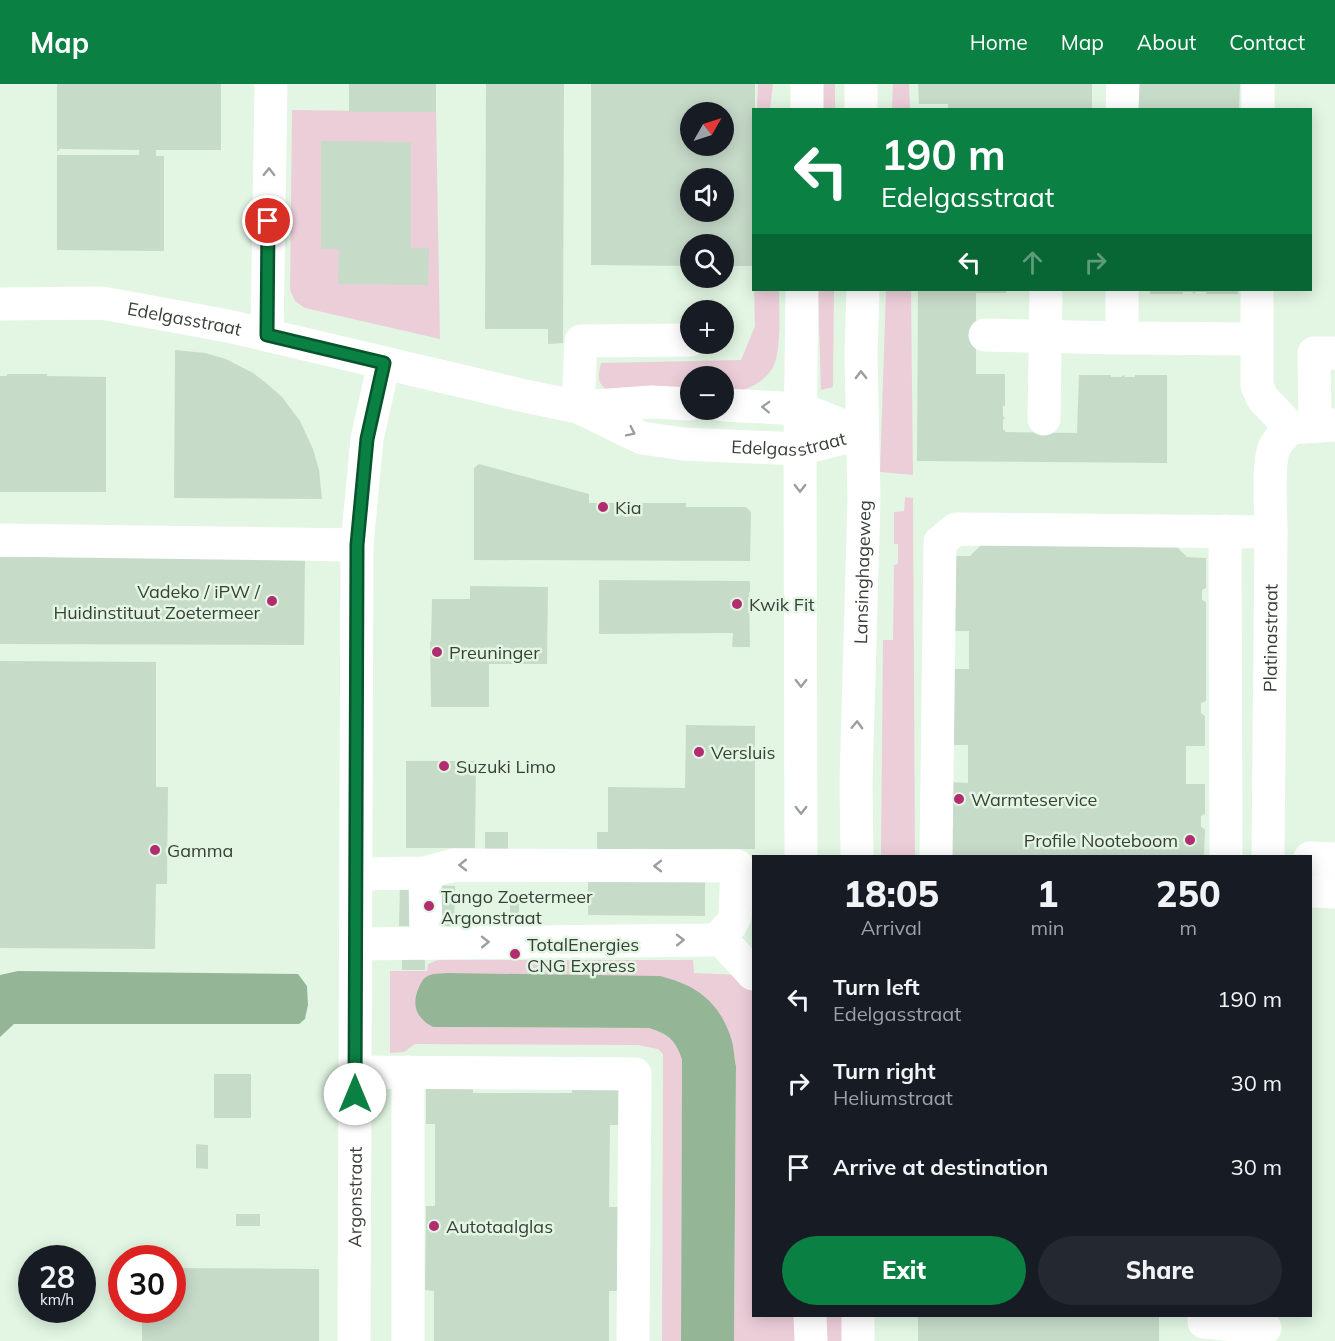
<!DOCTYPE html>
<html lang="en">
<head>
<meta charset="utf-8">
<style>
  body { margin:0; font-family:Mulish,sans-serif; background:#242831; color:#f1f3f6; height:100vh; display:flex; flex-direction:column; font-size:22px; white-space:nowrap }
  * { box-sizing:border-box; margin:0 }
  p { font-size:20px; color:#9ea1a6 }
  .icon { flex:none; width:33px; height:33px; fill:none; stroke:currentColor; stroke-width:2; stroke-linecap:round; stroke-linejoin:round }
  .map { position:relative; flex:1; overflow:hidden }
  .panel { position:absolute; left:752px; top:771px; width:560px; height:462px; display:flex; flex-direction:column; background:#171b24; border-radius:0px; box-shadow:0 3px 15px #0003 }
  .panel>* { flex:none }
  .hud { position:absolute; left:752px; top:24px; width:560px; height:183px; border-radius:0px; box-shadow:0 3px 15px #0003; background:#0b8043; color:#fff; overflow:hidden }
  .needle { width:39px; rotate:51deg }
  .tools { position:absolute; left:680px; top:18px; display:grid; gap:12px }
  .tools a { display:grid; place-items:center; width:54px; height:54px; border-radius:50%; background:#171b24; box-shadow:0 3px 15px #0003; font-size:30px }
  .speed { position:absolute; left:18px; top:1161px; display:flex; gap:12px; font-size:30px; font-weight:700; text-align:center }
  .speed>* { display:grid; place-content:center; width:78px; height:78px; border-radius:50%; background:#171b24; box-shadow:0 3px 15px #0003; line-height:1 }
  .speed small { font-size:15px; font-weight:400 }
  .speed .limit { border:9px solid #d22; background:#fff; color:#111 }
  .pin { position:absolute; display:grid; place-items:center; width:51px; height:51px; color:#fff; margin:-26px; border:3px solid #fff; border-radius:50%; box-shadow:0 2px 6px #0007 }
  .me { position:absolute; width:66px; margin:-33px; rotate:0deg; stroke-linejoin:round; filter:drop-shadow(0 0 4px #0008) }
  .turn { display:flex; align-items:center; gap:21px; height:126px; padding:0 30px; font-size:27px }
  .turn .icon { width:78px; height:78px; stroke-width:2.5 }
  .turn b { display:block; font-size:42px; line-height:51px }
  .lanes { display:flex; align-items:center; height:57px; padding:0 30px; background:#0003; justify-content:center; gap:30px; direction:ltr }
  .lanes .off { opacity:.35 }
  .eta { display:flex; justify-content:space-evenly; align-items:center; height:102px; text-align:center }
  .eta b { font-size:36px; font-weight:800; line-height:42px }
  .cta { display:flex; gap:12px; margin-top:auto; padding:12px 30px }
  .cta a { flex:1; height:69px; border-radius:36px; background:#0b8043; color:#fff; font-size:24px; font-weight:800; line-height:69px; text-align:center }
  .cta a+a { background:#242831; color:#f1f3f6 }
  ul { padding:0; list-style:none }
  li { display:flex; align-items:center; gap:18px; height:84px; padding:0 30px }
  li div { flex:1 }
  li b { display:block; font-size:22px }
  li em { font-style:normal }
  header { display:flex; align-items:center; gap:36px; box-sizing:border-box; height:84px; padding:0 30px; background:#0b8043; color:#fff }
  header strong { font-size:28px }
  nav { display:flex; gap:33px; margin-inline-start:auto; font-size:21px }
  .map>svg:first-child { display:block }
</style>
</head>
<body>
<header>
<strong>Map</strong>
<nav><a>Home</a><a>Map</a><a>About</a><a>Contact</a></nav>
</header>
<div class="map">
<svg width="1335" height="1257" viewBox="0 0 1335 1257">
  <rect width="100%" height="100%" fill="#e2f6e3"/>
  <path fill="#ecced9" d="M 758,0 L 773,0 L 770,25 L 757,25 Z
    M 823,0 L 835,0 L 835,25 L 822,26 Z
    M 893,0 L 909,0 L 910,25 L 892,25 Z
    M 292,26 L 436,28 L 440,255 L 305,224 L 295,217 L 290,206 Z
    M 754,206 L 779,206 C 779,225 782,270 772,285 C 761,302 741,308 723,311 L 723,292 L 690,292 L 690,310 L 609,307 C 596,300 598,292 601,279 L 741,276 L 755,242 Z
    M 818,206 L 834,206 L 833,303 L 821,306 Z
    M 886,206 L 911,206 L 913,391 L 880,388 Z
    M 905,413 L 913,414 L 915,772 L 881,772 L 883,556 L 893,556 L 894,481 L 898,480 L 898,460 L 894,460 L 894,428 L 904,427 Z
    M 438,876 L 693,876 L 694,889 L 741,891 L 753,903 L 753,1232 L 796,1232 L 796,1257 L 734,1257 L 736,982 C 728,936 721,920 678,897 L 417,909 C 415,929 418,931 433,943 L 649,944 C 668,950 676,956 682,976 L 681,1257 L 662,1257 L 663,970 L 658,965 L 638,961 L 415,960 L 404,968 L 390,969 L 390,887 L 427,887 L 428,880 Z
    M 824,1232 L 844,1232 L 843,1257 L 825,1257 Z"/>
  <path fill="#94b697" d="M 18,887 L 298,890 L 307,902 L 308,921 L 305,935 L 299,940 L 14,940 L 0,953 L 0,891 Z
    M 447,889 L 660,892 C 696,901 719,917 731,954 C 734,963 734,973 736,982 L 734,1257 L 681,1257 L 682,976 C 676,956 668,950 649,944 L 433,943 C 416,934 411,921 419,903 C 421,899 423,894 428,892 C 432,889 441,890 447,889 Z"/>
  <path fill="#c7dbc9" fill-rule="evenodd" d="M 57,0 L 221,0 L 221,66 L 156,66 L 156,72 L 164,72 L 164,167 L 57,166 L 57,71 L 139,71 L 139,66 L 59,65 L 59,67 L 57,67 Z
    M 349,0 L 436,0 L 436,28 L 349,28 Z
    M 486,0 L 564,0 L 563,259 L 548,260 L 548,245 L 485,245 Z
    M 591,0 L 755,0 L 755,26 L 753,26 L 753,182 L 723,182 L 723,160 L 690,160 L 690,182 L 591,181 ZM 690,28 L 723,28 L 723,62 L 690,62 ZM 690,94 L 723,94 L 723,128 L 690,128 Z
    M 918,0 L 1092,0 L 1092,26 L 948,26 L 948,20 L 919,20 Z
    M 1134,0 L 1240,0 L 1239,26 L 1133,26 Z
    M 321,57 L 411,58 L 411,164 L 429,164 L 428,201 L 338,200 L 339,165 L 321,165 Z
    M 918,206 L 1006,206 L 1006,209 L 976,209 L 976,290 L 1005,290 L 1005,322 L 1003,322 L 1003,332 L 1005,334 L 1003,336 L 1003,346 L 1005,346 L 1005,348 L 1077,349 L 1079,291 L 1111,291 L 1111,293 L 1121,293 L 1124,291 L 1125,293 L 1135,293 L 1135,291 L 1167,291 L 1167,379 L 917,377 Z
    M 1150,206 L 1238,206 L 1238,210 L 1206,210 L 1206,208 L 1196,208 L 1194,210 L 1192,208 L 1183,208 L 1183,210 L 1150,210 Z
    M 175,266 L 205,269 L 226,275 L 253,289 L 265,298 L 282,313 L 300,337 L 313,365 L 319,386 L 322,415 L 174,414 Z
    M 7,290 L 47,290 L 47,292 L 106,293 L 106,408 L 0,408 L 0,292 L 7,292 Z
    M 479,380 L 589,410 L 589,419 L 686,419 L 686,423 L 746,423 L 751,428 L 750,477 L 474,476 L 474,384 Z
    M 989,453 L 1168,454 L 1187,473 L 1206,474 L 1206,504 L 1202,506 L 1202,516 L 1206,518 L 1206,617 L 1201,619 L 1201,629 L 1205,632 L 1205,662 L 1186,662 L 1186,700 L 1205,700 L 1205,730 L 1201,732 L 1201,743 L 1205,745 L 1204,772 L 949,772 L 949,743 L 953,742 L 953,731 L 949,729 L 950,698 L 968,699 L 968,661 L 950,661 L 950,585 L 969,585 L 969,547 L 950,547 L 951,472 L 970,472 Z
    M 0,473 L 305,474 L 304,561 L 0,560 Z
    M 599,496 L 750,497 L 750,508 L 749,508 L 750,563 L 732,563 L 733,549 L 599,550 Z
    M 470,502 L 548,503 L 547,580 L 489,580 L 489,623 L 431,623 L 430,557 L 431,558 L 432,515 L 470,515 Z
    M 0,577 L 156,578 L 156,703 L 168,703 L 167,800 L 156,800 L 155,865 L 0,864 Z
    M 686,641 L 755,642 L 755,765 L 608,765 L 608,769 L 597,769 L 597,748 L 608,748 L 608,703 L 685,704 Z
    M 406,677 L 476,677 L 475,764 L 406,764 Z
    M 485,748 L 508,748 L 508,770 L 485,769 Z
    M 588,788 L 705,789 L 705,832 L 588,831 Z
    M 400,800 L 455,802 L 454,843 L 399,842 Z
    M 519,812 L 519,836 L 510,836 L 510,813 Z
    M 402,875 L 425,875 L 425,886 L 402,886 Z
    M 214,990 L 251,990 L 251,1034 L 214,1034 Z
    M 426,999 L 473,999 L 473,1009 L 572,1009 L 572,1000 L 619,1000 L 619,1041 L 610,1041 L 609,1123 L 619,1123 L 618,1207 L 609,1207 L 609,1257 L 434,1257 L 434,1207 L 425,1206 L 426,1122 L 435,1122 L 435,1040 L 426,1040 Z
    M 196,1060 L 208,1061 L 208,1085 L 196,1084 Z
    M 236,1130 L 260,1130 L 260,1142 L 236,1142 Z
    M 172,1184 L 319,1185 L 319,1257 L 142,1257 L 142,1226 L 172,1226 Z
    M 918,1232 L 1159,1232 L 1159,1257 L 918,1257 Z"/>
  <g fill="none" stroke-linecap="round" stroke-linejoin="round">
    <g stroke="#fff" stroke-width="33">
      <path d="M 861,0 L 861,26"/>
      <path d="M 807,26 L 807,0"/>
      <path d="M 1122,26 L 1123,0"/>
      <path d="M 1258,26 L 1258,0"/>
      <path d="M 1122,206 L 1122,254 L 1257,255 L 1257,302 L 1263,315 L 1291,344"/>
      <path id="s1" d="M 0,220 L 102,219 L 228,242 L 525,312 L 578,323 L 642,354 L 683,360 L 800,365 L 862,349"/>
      <path d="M 267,251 L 271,0"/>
      <path d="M 985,251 L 1122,254"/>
      <path d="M 1257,255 L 1257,206"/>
      <path d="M 723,321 L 801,325 L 862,349"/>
      <path d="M 578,323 L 581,257 L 690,256"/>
      <path d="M 581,323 L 652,318 L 690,320"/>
      <path d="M 1044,335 L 1046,206"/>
      <path d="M 1315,341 L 1314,269 L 1335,269"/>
      <path d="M 1225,447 L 1226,772"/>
      <path d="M 0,456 L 357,461"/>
      <path d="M 801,772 L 800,365 L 802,206"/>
      <path id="s2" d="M 857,772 L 856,699 L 864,415 L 861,271 L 863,206"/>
      <path d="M 936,772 L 940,458 L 956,445 L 1271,448"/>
      <path id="s3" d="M 1268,772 L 1271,448 C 1271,429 1267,378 1275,362 C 1279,355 1285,349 1291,344 L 1335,341"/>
      <path d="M 1310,774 L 1335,775"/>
      <path d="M 425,789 L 426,859"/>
      <path d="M 356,790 L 425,789 L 454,781 L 737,782 L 735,833 L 730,842 L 719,853 L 711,856 L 356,860"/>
      <path d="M 1310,807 L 1335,808"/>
      <path d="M 719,853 L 753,890"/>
      <path d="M 355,988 L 635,990 L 633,1257"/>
      <path d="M 810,1232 L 811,1257"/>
      <path d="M 1204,1232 L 1204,1238 L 1265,1244"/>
      <path id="s4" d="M 354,1257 L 357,461 L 367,355 L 384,279"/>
      <path d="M 408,1257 L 408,988"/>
      <path d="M 858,1257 L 858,1232"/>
    </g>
  </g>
  <defs><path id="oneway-chevron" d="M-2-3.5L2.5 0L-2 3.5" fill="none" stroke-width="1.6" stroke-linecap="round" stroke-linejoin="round" transform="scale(1.5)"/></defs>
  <g stroke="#9ca09c">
    <use href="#oneway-chevron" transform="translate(269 88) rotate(-89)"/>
    <use href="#oneway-chevron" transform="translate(861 291) rotate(-91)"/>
    <use href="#oneway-chevron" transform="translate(766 323) rotate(-178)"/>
    <use href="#oneway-chevron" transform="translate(631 348) rotate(26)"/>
    <use href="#oneway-chevron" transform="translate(800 404) rotate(90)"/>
    <use href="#oneway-chevron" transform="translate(801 599) rotate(90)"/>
    <use href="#oneway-chevron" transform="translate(857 641) rotate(-88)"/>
    <use href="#oneway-chevron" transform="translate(801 726) rotate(90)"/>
    <use href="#oneway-chevron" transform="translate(463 781) rotate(179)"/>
    <use href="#oneway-chevron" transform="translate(658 782) rotate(-180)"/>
    <use href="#oneway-chevron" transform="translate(680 856) rotate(-1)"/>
    <use href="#oneway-chevron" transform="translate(485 858) rotate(-1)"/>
  </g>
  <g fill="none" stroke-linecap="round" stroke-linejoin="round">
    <defs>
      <path id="route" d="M 268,137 L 267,251 L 384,279 L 367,355 L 357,461 L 355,1010"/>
    </defs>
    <use href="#route" stroke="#07532c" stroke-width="15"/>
    <use href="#route" stroke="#0b8043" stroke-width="10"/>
  </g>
  <g fill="#b22c70" stroke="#e2f6e3" stroke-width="2">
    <circle cx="603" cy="423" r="6"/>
    <circle cx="272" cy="517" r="6"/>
    <circle cx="737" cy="520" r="6"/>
    <circle cx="437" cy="568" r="6"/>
    <circle cx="699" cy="668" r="6"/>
    <circle cx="444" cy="682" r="6"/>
    <circle cx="959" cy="715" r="6"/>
    <circle cx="1190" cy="756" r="6"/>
    <circle cx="155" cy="766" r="6"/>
    <circle cx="429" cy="822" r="6"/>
    <circle cx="515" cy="870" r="6"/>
    <circle cx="434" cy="1142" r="6"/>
  </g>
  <g text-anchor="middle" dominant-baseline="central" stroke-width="5" stroke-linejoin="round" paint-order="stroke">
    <g font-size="18" fill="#384038" stroke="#e2f6e3">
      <text stroke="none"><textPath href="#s1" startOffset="186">Edelgasstraat</textPath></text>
      <text stroke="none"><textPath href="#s1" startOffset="808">Edelgasstraat</textPath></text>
      <text stroke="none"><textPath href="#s2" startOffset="284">Lansinghageweg</textPath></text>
      <text stroke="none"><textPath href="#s3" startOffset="218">Platinastraat</textPath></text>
      <text stroke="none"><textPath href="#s4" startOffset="144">Argonstraat</textPath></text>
    </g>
    <g font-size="18" fill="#384038" stroke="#e2f6e3" text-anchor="start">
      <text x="615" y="423">Kia</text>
      <text x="260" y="507" text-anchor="end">Vadeko / iPW /<tspan x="260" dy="21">Huidinstituut Zoetermeer</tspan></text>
      <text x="749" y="520">Kwik Fit</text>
      <text x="449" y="568">Preuninger</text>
      <text x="711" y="668">Versluis</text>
      <text x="456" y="682">Suzuki Limo</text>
      <text x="971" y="715">Warmteservice</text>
      <text x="1178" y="756" text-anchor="end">Profile Nooteboom</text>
      <text x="167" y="766">Gamma</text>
      <text x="441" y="812">Tango Zoetermeer<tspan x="441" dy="21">Argonstraat</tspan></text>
      <text x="527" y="860">TotalEnergies<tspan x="527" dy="21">CNG Express</tspan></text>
      <text x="446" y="1142">Autotaalglas</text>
    </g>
  </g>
</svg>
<div class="tools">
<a><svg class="needle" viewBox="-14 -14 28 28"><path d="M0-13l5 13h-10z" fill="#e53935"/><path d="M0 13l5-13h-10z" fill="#9ea1a6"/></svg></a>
<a><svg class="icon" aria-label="sound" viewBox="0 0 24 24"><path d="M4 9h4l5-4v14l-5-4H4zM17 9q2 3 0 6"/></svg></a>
<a><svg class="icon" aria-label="search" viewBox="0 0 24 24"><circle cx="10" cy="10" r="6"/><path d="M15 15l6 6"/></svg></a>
<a>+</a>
<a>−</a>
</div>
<div class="speed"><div>28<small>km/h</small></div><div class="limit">30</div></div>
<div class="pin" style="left:268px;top:137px;background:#d93025"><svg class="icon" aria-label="arrive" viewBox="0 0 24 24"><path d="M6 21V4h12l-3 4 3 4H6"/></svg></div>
<svg class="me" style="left:355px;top:1010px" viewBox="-20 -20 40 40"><circle r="19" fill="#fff"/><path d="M0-13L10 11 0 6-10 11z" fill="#0b8043"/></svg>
<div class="hud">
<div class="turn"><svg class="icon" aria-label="left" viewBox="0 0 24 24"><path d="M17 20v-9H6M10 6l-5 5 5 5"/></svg><div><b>190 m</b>Edelgasstraat</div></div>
<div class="lanes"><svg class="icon" aria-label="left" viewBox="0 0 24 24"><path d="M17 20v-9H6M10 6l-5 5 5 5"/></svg><svg class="icon off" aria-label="ahead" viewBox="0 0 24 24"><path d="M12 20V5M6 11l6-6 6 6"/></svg><svg class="icon off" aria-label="right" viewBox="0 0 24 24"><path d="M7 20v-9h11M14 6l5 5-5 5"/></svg></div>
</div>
<section class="panel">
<div class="eta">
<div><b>18:05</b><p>Arrival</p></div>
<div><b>1</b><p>min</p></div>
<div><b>250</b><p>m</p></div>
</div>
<ul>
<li><svg class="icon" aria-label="left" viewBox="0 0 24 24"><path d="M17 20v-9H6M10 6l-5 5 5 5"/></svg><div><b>Turn left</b><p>Edelgasstraat</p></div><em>190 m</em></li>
<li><svg class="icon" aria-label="right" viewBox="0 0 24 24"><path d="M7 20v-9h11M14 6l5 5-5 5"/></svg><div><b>Turn right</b><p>Heliumstraat</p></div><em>30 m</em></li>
<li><svg class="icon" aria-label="arrive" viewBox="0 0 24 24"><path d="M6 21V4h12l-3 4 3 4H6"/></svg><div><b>Arrive at destination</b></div><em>30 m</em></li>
</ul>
<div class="cta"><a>Exit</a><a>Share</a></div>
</section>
</div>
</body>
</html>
